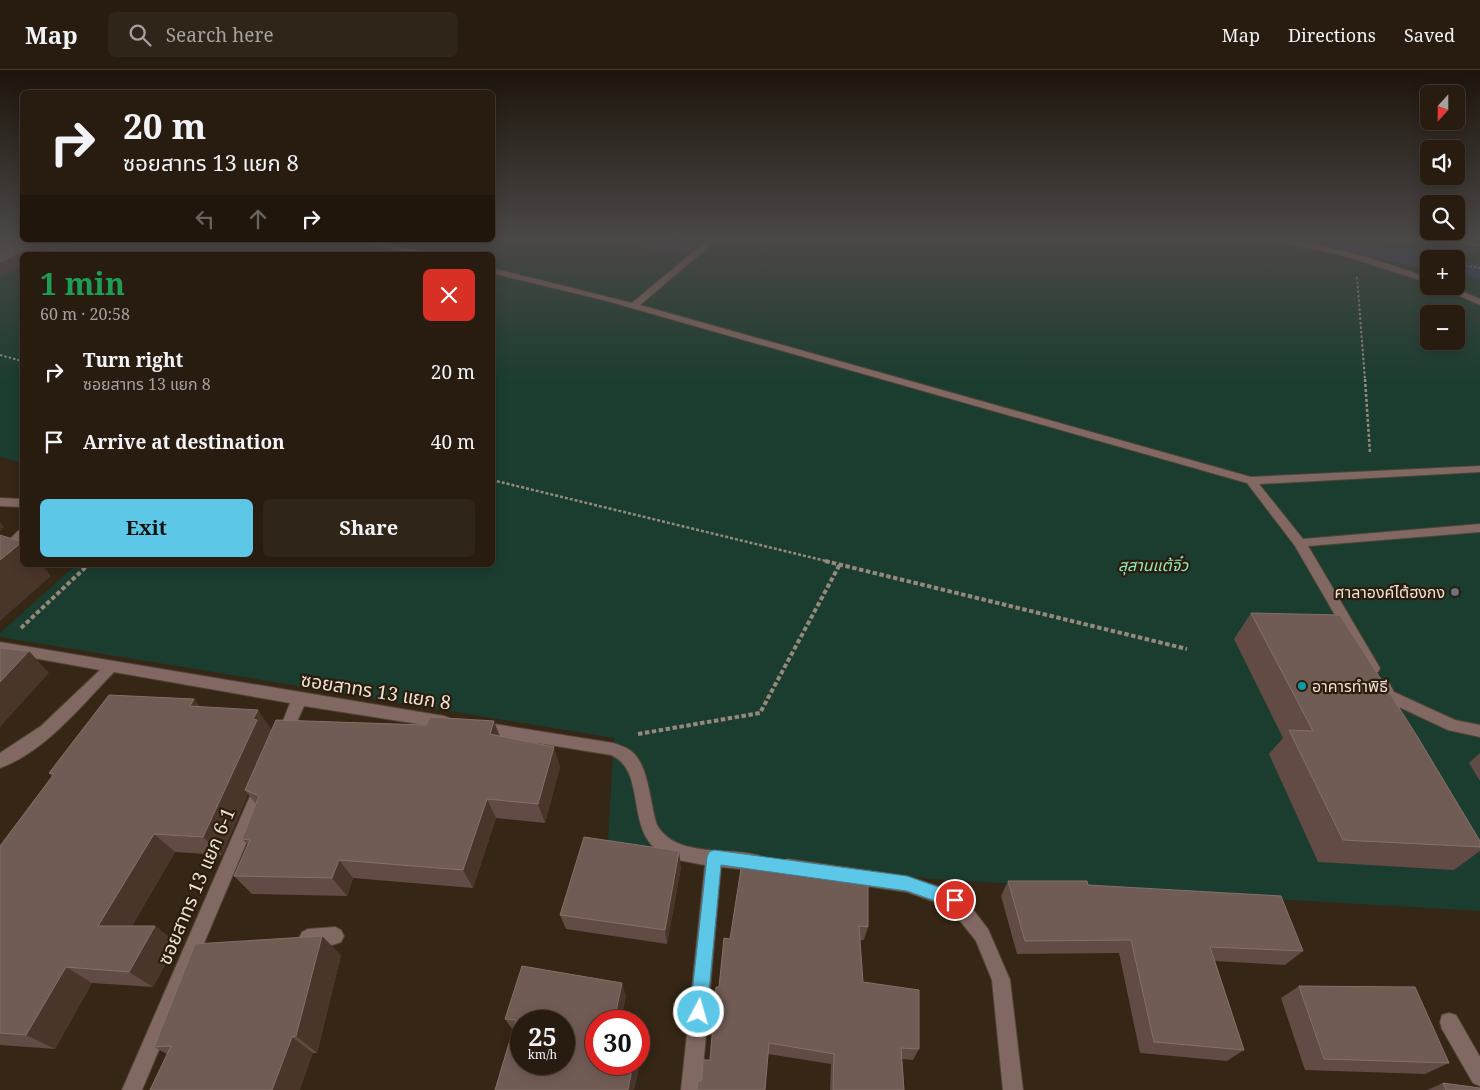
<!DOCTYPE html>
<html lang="en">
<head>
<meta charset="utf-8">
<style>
  body { margin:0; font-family:"Noto Serif","Noto Sans Thai",serif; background:#302519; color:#f1f3f6; height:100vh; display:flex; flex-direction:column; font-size:19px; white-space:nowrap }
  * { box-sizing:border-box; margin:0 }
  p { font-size:16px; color:#a5a19f }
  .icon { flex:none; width:28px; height:28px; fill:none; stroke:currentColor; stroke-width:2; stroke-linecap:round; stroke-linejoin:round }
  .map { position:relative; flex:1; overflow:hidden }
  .panel { position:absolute; left:20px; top:182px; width:475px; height:315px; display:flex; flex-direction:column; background:#281c10; border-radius:8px; box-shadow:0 2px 12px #0003,0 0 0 1px #443a30 }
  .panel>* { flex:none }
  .banner { position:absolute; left:20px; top:20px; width:475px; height:152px; border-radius:8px; box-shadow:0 2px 12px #0003,0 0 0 1px #443a30; background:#281c10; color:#f1f3f6; overflow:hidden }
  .needle { width:32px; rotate:201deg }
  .buttons { position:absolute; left:1420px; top:15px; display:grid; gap:10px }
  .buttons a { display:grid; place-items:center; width:45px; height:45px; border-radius:8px; background:#281c10; box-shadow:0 2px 12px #0003,0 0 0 1px #443a30; font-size:25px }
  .speed { position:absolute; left:510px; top:940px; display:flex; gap:10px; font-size:25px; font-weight:700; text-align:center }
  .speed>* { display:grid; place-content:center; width:65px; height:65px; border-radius:50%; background:#281c10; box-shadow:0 2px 12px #0003,0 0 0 1px #443a30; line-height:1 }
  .speed small { font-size:12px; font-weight:400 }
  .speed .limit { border:8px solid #d22; background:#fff; color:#111 }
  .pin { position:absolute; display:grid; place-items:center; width:42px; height:42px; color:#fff; margin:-21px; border:2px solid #fff; border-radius:50%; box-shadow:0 1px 5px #0007 }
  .me { position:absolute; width:55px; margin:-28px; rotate:6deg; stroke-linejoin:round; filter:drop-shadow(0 0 4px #0008) }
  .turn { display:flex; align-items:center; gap:18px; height:105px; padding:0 20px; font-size:22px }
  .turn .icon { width:65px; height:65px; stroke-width:2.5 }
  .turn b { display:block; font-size:35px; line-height:42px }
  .lanes { display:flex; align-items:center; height:48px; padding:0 20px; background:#0003; justify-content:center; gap:25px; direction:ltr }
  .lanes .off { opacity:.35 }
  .round { display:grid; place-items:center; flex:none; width:52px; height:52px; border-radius:8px; background:#302519 }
  .overview { display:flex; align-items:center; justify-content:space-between; height:85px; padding:0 20px }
  h1 { font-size:30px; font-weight:700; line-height:38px; color:#1e9e55 }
  .button { display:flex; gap:10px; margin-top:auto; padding:10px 20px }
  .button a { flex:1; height:58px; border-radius:8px; background:#5cc7e7; color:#111; font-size:20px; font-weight:700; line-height:58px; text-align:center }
  .button a+a { background:#302519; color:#f1f3f6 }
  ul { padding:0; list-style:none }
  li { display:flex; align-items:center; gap:15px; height:70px; padding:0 20px }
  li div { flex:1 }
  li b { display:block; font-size:19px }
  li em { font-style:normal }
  header { display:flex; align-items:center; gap:30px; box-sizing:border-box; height:70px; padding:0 25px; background:#281c10; border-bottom:1px solid #443a30 }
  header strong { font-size:24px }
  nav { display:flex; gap:28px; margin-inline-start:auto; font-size:18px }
  .search { width:350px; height:45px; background:#302519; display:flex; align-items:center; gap:12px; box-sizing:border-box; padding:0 18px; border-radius:8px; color:#a5a19f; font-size:19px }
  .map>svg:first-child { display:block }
</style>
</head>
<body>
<header>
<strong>Map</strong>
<div class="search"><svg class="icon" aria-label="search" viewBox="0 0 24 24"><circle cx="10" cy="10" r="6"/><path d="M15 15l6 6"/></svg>Search here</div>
<nav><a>Map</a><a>Directions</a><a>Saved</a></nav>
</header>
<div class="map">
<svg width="1480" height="1020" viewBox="0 0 1480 1020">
  <rect width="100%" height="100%" fill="#352615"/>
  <path fill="#1b3d2f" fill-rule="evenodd" d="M 493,167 L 646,167 L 683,173 L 690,167 L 1480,167 L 1480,841 L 931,809 L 608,771 L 614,668 L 0,567 L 0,563 L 76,495 L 492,495 L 492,185 L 36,185 L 67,170 L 492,170 ZM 1429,189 L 1456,189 L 1456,216 L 1429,216 ZM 1429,244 L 1456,244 L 1456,271 L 1429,271 Z
    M 22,192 L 22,393 L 0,387 L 0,203 Z"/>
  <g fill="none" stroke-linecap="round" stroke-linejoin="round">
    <path fill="#2b3f67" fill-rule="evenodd" d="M 611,167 L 660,167 L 681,171 L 685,167 L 708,167 L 693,183 L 685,184 L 621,173 L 614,171 Z
      M 1283,167 L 1329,167 L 1429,185 L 1438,189 L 1429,189 L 1429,199 L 1293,173 L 1286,171 Z
      M 1456,190 L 1480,195 L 1480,209 L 1456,204 Z"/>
    <defs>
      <path id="minor" d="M 711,167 L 720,167 L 640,235 L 1251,407 L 1480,396 L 1480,402 L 1259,414 L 1303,469 L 1480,454 L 1480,462 L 1308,476 L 1380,598 L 1378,602 L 1373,603 L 1368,602 L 1295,476 L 1247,413 L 607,231 L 492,203 L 492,198 L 632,233 Z
        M 1249,167 C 1310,167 1372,188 1429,208 L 1429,213 L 1338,184 Z
        M 351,170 L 367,170 L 438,185 L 422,185 Z
        M 1438,216 L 1450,216 L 1480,229 L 1480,235 Z
        M 0,428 L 22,429 L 22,437 L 0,436 Z
        M 22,460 L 22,471 L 4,489 L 0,490 L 0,479 L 18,461 Z
        M 0,572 L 444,646 L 449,648 L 451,652 L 449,656 L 444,658 L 304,636 L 289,670 L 284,672 L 279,670 L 277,666 L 290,633 L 114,602 C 81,636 46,681 0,698 L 0,683 L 41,656 L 100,600 L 0,582 Z
        M 1383,609 L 1388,611 L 1394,622 L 1455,650 L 1480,655 L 1480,667 L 1448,660 L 1384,630 L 1376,615 L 1378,611 Z
        M 481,652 L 613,673 C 619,675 626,677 631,681 C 649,694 650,735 657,755 C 677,790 732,775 764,787 L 766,793 L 764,799 L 758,801 L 721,797 L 701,1020 L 681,1020 L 705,795 C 689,792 669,790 657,780 C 626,756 646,700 611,685 L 481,664 L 476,662 L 474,658 L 476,654 Z
        M 262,710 L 267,712 L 270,717 L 142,1020 L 122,1020 L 254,717 L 257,712 Z
        M 788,789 L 907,806 L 961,824 L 988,859 L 1010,910 L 1023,1020 L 1003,1020 L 992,910 L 976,871 L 949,837 L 907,822 L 788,805 L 782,803 L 780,797 L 782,791 Z
        M 335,857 L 341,860 L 344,866 L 341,872 C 330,877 313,879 302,874 L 299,868 L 302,862 L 308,859 Z
        M 1449,943 L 1456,945 L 1480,987 L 1480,1016 L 1473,1013 L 1442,959 L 1440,952 L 1442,945 Z"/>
    </defs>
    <use href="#minor" stroke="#524434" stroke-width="2"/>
    <path stroke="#95897b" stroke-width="2" stroke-dasharray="2.5 2" stroke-linecap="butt" d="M 1431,167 L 1480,176
      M 1456,194 L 1480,198
      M 1357,207 L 1365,310
      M 0,285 L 22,291"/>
    <path stroke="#95897b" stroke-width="2.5" stroke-dasharray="3 2" stroke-linecap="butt" d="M 1365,309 L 1370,383
      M 492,410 L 830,492"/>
    <path stroke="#95897b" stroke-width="4" stroke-dasharray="4.5 2.5" stroke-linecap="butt" d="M 825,491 L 1187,579
      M 21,558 L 88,495
      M 638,664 L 760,643 L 840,494"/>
    <use href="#minor" fill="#816863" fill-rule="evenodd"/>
  </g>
  <path fill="#624a45" d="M 0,167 L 22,170 L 79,170 L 57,181 L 48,180 L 39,185 L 22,185 L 22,194 L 0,206 Z
    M 1251,543 L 1480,771 L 1480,781 L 1454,800 L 1318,792 L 1269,684 L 1283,668 L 1234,569 Z
    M 200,636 L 272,660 L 499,666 L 560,697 L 545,753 L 496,748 L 473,818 L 353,808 L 347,826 L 252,824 L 234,806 L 248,775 L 242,769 L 256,734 L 248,724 L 222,785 L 175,782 L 132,856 L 155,856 L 177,873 L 153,917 L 92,913 L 55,979 L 0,975 L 0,776 L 52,706 L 49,703 Z
    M 1480,683 L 1480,711 L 1469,693 Z
    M 681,797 L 667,874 L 566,859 L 560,845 Z
    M 803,801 L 868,857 L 864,870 L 860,870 L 863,912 L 919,979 L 913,990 L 902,989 L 904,1020 L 830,1020 L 831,994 L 768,984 L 702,1010 L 710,990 L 719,917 L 730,869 Z
    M 1008,811 L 1088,815 L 1303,881 L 1285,895 L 1215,891 L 1244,980 L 1227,991 L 1140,983 L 1119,883 L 1017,884 L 1001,826 Z
    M 341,885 L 317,983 L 167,984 L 154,977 Z
    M 1299,916 L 1449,993 L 1425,1004 L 1305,1000 L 1281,928 Z
    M 626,926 L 596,994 L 639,994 L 639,989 L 640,992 L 634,1020 L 495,1020 L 513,960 L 505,949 Z
    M 1443,1013 L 1480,1020 L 1427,1020 Z"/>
  <path fill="#4a352b" d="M 42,170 L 48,180 L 39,185 L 22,185 L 22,194 L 0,206 L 0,192 Z
    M 53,170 L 79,170 L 57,181 L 51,171 Z
    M 0,452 L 4,457 L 0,461 Z
    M 22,472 L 22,495 L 42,495 L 51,506 L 0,551 L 0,490 Z
    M 29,581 L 49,603 L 0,657 L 0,612 Z
    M 194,629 L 211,650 L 190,636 Z
    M 258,640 L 272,660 L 245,720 L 248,724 L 222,785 L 203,767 L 253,649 Z
    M 494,651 L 502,672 L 490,664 Z
    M 554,677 L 560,697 L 545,753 L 538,734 Z
    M 487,729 L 496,748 L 473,818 L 463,800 Z
    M 154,764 L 175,782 L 122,873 L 98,856 Z
    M 679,781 L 681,797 L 667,874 L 665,860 Z
    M 339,790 L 353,808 L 347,826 L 332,808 Z
    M 155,856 L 177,873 L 153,917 L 129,902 Z
    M 322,866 L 341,885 L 317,983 L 296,966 Z
    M 66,897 L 92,913 L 55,979 L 26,965 Z
    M 622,913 L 626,926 L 621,951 L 614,951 Z
    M 292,967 L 313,983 L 300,1020 L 272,1020 Z
    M 639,989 L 640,992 L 634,1020 L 628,1020 L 633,994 L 639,994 Z"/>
  <path fill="#715b55" stroke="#847069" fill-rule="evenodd" d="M 0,167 L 22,167 L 22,170 L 42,170 L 0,192 Z
    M 0,465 L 22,472 L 0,490 Z
    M 1251,543 L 1340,545 L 1417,666 L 1480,771 L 1480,777 L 1343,770 L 1289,660 L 1313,661 Z
    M 0,578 L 29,581 L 0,612 Z
    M 109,625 L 194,629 L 190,636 L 258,640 L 253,649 L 257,650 L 203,767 L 154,764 L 98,856 L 155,856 L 129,902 L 66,897 L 26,965 L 0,963 L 0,776 L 54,704 L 49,703 Z
    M 430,647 L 494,651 L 490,664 L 554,677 L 538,734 L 487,729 L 463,800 L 339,790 L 332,808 L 234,806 L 250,770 L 242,769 L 259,726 L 245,720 L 276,650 L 426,655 Z
    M 584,767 L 679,781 L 665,860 L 560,845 Z
    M 743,786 L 803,796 L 803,801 L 868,811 L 868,857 L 859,856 L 863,912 L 919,920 L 919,979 L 901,978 L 904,1020 L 833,1020 L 834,984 L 769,973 L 765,1020 L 697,1020 L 698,1012 L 702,1010 L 703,990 L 710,990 L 716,917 L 719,917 L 724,868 L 730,869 Z
    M 1008,811 L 1087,811 L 1088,815 L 1281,826 L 1303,881 L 1210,877 L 1244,980 L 1154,972 L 1131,870 L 1025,871 Z
    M 322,866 L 296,966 L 292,967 L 272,1020 L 150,1020 L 171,976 L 154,977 L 195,874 Z
    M 522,896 L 622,913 L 614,951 L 596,951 L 596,994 L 633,994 L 628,1020 L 495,1020 L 516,950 L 505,949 ZM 521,951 L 564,951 L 564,994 L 521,994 Z
    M 1299,916 L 1415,917 L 1449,993 L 1324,989 Z
    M 1443,1013 L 1480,1018 L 1480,1020 L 1446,1020 Z"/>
  <linearGradient id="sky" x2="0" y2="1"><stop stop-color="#1d150c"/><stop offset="0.54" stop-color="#4b4746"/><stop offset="1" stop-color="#4b4746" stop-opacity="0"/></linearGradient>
  <rect width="1480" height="310" fill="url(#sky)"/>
  <path fill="#5cc7e7" stroke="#3c8196" d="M 714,780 L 907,806 L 961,825 L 963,830 L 961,836 L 955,838 L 907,821 L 721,795 L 707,942 L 705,948 L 699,951 L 693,948 L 690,942 L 707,787 L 709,782 Z"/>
  <circle fill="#6b7280" stroke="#2b1c0b" stroke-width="2" cx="1455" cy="522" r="5"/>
  <circle fill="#0f9aa8" stroke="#2b1c0b" stroke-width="2" cx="1302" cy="616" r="5"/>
  <g text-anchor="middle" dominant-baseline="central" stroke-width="4.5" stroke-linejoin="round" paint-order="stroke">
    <g font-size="16" font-style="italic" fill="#8de7c0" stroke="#2b1c0b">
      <text x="1153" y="495">สุสานแต้จิ๋ว</text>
    </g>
    <g font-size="16" fill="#ece2d7" stroke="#2b1c0b" text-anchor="end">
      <text x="1445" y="522">ศาลาองค์ไต้ฮงกง</text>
      <text x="1312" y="616" text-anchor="start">อาคารทำพิธี</text>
    </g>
    <g font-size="19" fill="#ece2d7" stroke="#2b1c0b">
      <text transform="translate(376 621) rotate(9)">ซอยสาทร 13 แยก 8</text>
      <text transform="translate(196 816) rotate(-67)">ซอยสาทร 13 แยก 6-1</text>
    </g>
  </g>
</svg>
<div class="buttons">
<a><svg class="needle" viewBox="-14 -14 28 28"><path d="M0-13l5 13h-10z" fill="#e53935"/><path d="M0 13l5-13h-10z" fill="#a5a19f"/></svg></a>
<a><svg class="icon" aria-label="sound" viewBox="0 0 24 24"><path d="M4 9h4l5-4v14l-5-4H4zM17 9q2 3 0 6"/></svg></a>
<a><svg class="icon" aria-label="search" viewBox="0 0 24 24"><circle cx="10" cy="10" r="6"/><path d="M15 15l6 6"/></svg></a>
<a>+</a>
<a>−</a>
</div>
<div class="speed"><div>25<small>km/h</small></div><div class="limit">30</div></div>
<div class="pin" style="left:955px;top:830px;background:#d93025"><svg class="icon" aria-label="arrive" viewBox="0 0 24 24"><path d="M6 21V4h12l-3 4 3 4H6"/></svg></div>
<svg class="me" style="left:699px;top:942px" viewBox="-20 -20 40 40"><circle r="17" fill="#5cc7e7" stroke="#fff" stroke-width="3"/><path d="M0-11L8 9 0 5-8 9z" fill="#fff"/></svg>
<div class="banner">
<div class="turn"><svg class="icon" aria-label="right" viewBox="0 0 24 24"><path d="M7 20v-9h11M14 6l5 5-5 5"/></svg><div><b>20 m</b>ซอยสาทร 13 แยก 8</div></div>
<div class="lanes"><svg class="icon off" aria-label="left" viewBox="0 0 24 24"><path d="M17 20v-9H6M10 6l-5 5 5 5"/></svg><svg class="icon off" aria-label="ahead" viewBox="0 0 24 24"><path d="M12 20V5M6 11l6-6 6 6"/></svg><svg class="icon" aria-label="right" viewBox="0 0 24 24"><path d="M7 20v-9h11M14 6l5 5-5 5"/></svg></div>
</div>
<section class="panel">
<div class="overview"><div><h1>1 min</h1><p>60 m · 20:58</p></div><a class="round" style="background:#d93025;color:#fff"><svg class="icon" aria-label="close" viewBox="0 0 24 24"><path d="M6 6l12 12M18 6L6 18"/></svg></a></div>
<ul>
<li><svg class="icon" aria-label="right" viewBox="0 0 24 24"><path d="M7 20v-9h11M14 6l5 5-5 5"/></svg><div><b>Turn right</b><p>ซอยสาทร 13 แยก 8</p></div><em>20 m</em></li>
<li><svg class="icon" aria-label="arrive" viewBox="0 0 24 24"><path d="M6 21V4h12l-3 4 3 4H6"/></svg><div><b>Arrive at destination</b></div><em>40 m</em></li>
</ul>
<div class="button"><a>Exit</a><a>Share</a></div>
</section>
</div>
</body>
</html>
